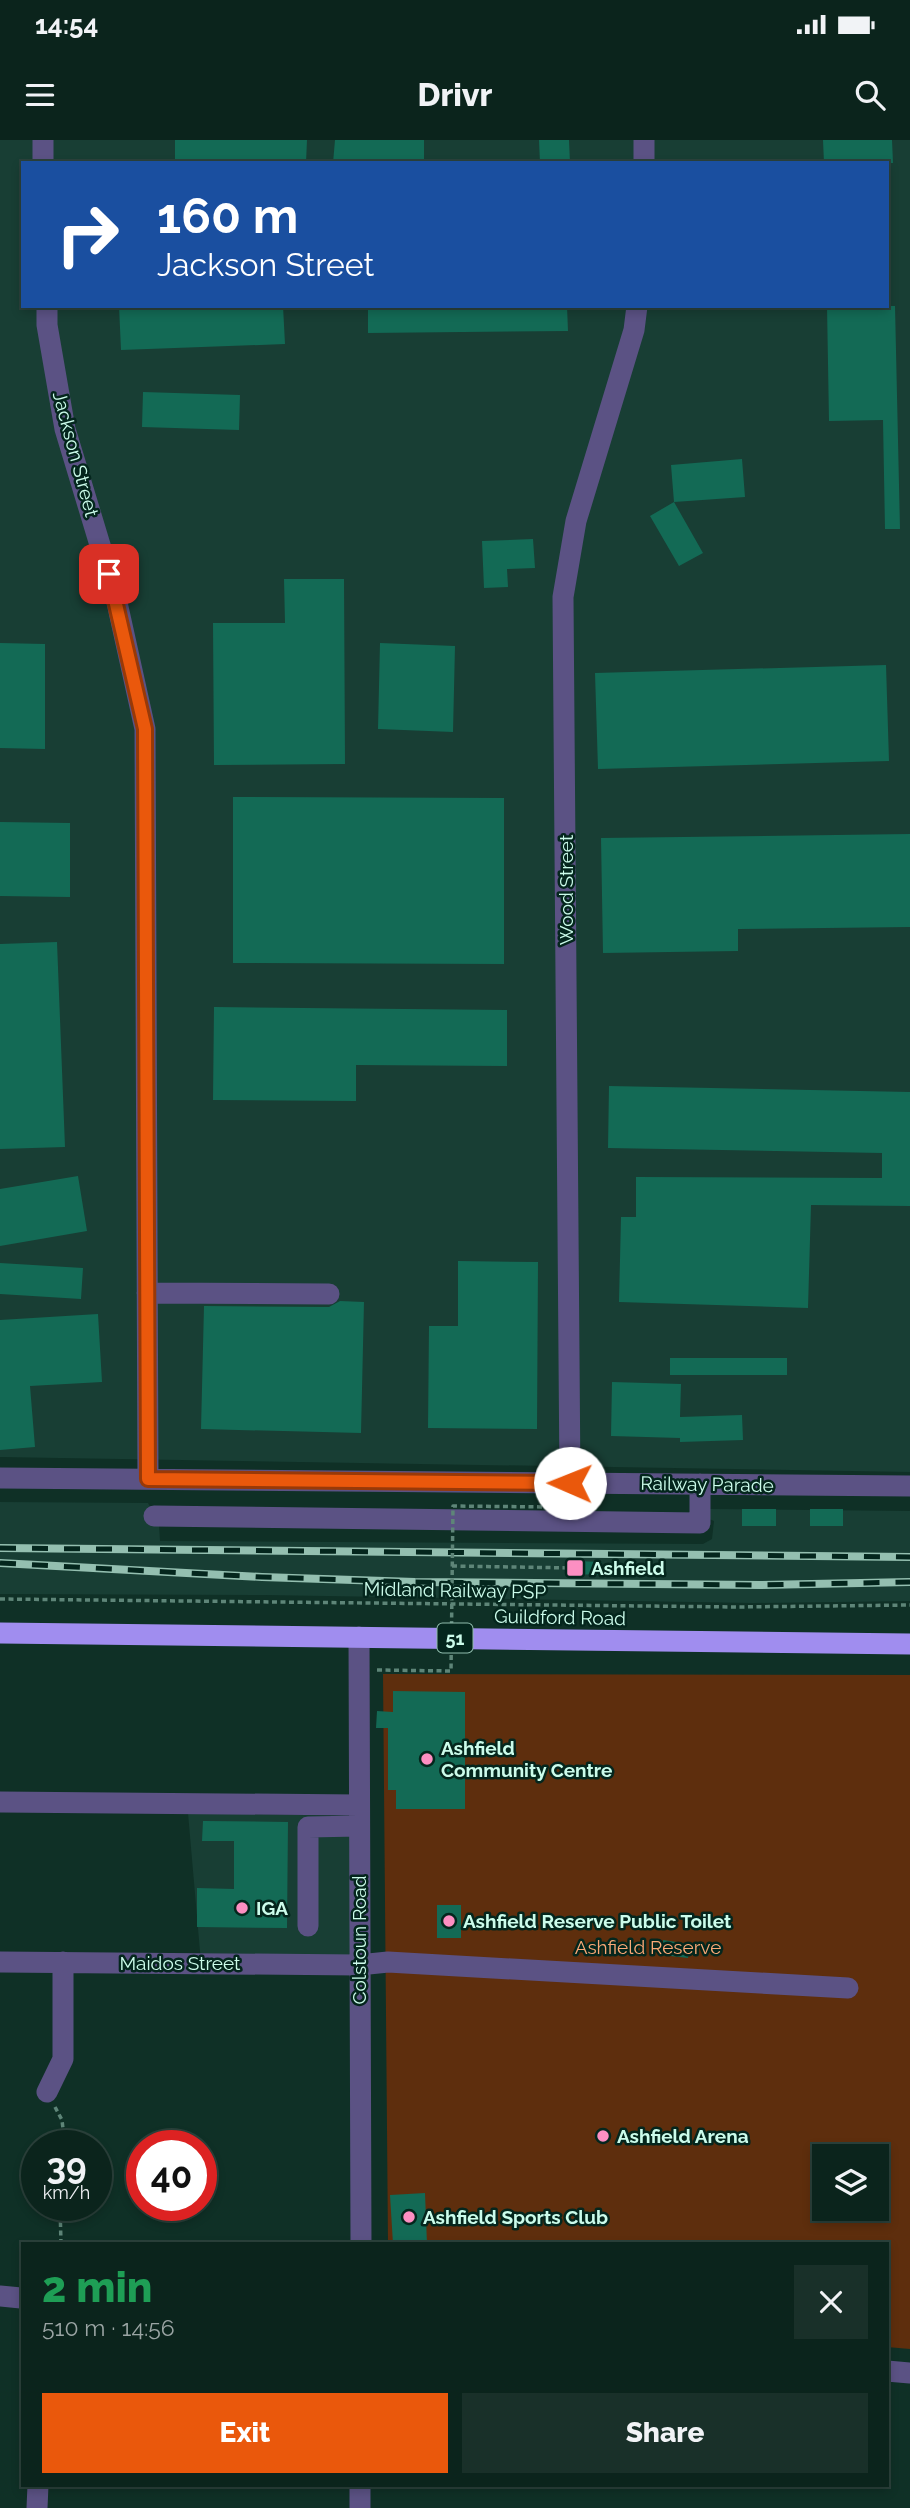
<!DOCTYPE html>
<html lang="en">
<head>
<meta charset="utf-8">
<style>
  body { margin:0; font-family:Raleway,sans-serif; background:#193029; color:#f1f3f6; height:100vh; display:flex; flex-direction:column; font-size:26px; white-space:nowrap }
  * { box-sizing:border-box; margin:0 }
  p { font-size:23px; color:#9aa4a3 }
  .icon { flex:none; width:38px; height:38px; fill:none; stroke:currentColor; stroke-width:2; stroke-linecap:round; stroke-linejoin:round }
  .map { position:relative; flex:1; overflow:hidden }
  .side { position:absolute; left:21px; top:2102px; width:868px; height:245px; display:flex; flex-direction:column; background:#0b241c; border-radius:0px; box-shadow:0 4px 10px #0003,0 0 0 2px #2b413b }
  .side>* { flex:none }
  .guide { position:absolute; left:21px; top:21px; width:868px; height:147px; border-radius:0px; box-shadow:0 4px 10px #0003,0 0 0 2px #2b413b; background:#1a4fa0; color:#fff; overflow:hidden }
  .fabs { position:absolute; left:812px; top:2004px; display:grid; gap:14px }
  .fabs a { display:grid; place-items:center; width:77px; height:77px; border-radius:0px; background:#0b241c; box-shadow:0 4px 10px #0003,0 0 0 2px #2b413b; font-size:35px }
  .speed { position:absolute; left:21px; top:1990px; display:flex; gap:14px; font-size:35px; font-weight:700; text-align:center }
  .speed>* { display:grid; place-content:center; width:91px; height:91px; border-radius:50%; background:#0b241c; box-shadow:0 4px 10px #0003,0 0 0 2px #2b413b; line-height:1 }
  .speed small { font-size:18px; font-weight:400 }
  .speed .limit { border:10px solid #d22; background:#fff; color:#111 }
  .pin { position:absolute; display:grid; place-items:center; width:60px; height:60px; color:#fff; margin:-30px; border-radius:14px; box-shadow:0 4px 10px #0006 }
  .me { position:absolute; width:77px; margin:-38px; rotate:271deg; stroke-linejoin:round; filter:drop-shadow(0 0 5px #0008) }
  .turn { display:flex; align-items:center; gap:24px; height:147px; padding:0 21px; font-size:32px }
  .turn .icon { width:91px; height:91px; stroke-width:2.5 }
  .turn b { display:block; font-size:49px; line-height:60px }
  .round { display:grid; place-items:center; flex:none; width:74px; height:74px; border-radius:0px; background:#193029 }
  .overview { display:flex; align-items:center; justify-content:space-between; height:119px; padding:0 21px }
  h1 { font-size:42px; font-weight:800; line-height:52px; color:#1e9e55 }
  .cta { display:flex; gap:14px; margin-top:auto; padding:14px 21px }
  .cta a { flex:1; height:80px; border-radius:0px; background:#ea580c; color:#fff; font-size:28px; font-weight:800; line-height:80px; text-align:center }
  .cta a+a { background:#193029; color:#f1f3f6 }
  .status { display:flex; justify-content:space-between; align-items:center; height:49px; padding:0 35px; background:#0b241c; direction:ltr }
  .status svg { height:19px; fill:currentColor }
  header { display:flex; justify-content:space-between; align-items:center; height:91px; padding:0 21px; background:#0b241c; font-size:32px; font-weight:800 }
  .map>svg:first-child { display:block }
</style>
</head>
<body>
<div class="status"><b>14:54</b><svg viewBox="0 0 49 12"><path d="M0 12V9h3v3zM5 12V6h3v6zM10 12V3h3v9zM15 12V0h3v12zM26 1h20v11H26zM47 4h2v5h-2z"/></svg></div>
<header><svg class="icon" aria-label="menu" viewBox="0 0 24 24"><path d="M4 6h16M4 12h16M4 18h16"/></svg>Drivr<svg class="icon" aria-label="search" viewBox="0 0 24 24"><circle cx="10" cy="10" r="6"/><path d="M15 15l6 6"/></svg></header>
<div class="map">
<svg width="910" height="2368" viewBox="0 0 910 2368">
  <rect width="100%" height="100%" fill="#0f3026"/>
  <path fill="#183e34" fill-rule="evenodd" d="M 0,0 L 910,0 L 910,1332 L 0,1317 ZM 23,23 L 887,23 L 887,166 L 23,166 Z
    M 0,1362 L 148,1363 L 159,1385 L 160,1401 L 703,1404 L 712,1399 L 714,1381 L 709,1379 L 709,1369 L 910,1371 L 910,1461 L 754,1463 L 265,1455 L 0,1454 Z
    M 188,1673 L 359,1676 L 359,1825 L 201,1823 Z"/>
  <path fill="#5e2e0d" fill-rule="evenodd" d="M 383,1534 L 910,1535 L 910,2209 L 887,2207 L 887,2104 L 388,2103 ZM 824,2016 L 877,2016 L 877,2068 L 824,2068 Z"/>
  <path fill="#136a55" d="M 175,0 L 307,0 L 306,23 L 175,23 Z
    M 335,0 L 424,0 L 424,23 L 333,23 Z
    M 539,0 L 569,0 L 570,23 L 540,23 Z
    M 823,0 L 892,0 L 893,23 L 824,23 Z
    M 119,166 L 283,166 L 285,204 L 121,210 Z
    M 368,166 L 567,166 L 568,191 L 368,193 Z
    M 827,166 L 895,166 L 900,389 L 885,389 L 883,280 L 829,281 Z
    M 143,252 L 240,255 L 239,290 L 142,287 Z
    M 742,319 L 745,357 L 674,362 L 671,325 Z
    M 674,362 L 703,413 L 679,426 L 650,376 Z
    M 533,399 L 535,428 L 507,429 L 508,447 L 484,448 L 482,401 Z
    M 284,439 L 344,439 L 345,624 L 214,625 L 213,483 L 285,483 Z
    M 0,503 L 45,504 L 45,609 L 0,608 Z
    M 380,503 L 455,506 L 453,592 L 378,589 Z
    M 886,525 L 889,621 L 598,629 L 595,533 Z
    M 233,657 L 504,658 L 504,824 L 233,823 Z
    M 0,682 L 70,683 L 70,757 L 0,756 Z
    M 910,694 L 910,787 L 738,789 L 738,811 L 603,813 L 601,698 Z
    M 57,802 L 65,1007 L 0,1009 L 0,804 Z
    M 214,867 L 507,870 L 507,926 L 356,925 L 356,961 L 213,960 Z
    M 609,946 L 910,952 L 910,1066 L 811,1065 L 808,1168 L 619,1162 L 621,1077 L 636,1077 L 636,1037 L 882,1038 L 882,1013 L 608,1008 Z
    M 78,1036 L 87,1091 L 0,1106 L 0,1049 Z
    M 458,1121 L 538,1122 L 537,1289 L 428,1288 L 429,1186 L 458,1186 Z
    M 0,1123 L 83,1128 L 81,1159 L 0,1154 Z
    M 340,1161 L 364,1162 L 361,1293 L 201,1289 L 204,1166 L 329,1167 Z
    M 98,1174 L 102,1242 L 30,1246 L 35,1307 L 0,1310 L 0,1180 Z
    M 670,1218 L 787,1218 L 787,1235 L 670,1235 Z
    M 612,1242 L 681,1244 L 680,1277 L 742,1275 L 743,1300 L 680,1302 L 680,1298 L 611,1296 Z
    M 742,1369 L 776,1369 L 776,1386 L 742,1386 Z
    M 810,1369 L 843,1369 L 843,1386 L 810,1386 Z
    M 575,1421 L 602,1422 L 602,1435 L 574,1434 Z
    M 393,1551 L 465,1552 L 465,1669 L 396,1669 L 396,1650 L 388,1650 L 388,1588 L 376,1588 L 377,1571 L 393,1572 Z
    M 203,1681 L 288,1682 L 287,1788 L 197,1787 L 197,1748 L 234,1749 L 234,1701 L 202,1701 Z
    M 437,1765 L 461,1765 L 461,1798 L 437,1798 Z
    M 663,1800 L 690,1804 L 688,1818 L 662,1815 Z
    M 425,2053 L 427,2104 L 393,2104 L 390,2055 Z"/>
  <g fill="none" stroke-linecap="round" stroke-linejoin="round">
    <path stroke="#5e8578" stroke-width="3.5" stroke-dasharray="5 3.5" stroke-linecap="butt" d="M 452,1426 L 575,1428
      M 0,1459 L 737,1467 L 910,1465
      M 55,1967 L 62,1980 L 65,2006
      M 60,2065 L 61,2104"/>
    <path stroke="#5b5284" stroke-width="21" d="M 43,0 L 43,23
      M 644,23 L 644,0
      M 47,166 L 47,185 L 65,289 L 116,458 L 145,589 L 148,1339
      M 147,1153 L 329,1154
      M 0,1338 L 910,1346
      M 570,1343 L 563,457 L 576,381 L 634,190 L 637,166
      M 154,1376 L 700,1383 L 700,1344
      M 359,1497 L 361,2104
      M 0,1662 L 359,1665
      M 308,1786 L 308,1687 L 359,1686
      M 0,1822 L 359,1825 L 388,1822 L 848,1848
      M 47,1952 L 63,1919 L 63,1822
      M 0,2156 L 21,2158
      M 887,2231 L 910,2233
      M 37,2368 L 38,2345
      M 360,2368 L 360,2345"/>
    <path stroke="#a08def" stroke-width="21" d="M 0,1493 L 910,1504"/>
    <defs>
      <path id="rail" d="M 0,1408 L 910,1417
        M 0,1423 L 262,1437 L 415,1442 L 760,1445 L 910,1442"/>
    </defs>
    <use href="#rail" stroke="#94bfb0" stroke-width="8"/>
    <use href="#rail" stroke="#04261d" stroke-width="5" stroke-dasharray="16" stroke-linecap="butt"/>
    <path stroke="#5e8578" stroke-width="3.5" stroke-dasharray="5 3.5" stroke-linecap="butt" d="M 377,1530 L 451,1531 L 453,1366 L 549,1367"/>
  </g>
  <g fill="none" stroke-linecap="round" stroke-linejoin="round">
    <defs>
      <path id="route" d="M 109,434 L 145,589 L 148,1339 L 570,1343"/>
    </defs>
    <use href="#route" stroke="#983908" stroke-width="18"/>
    <use href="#route" stroke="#ea580c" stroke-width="12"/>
  </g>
  <g fill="#fc8fc2" stroke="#04261d" stroke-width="2.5">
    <rect x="566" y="1419" width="18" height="18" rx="3.5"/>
    <circle cx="427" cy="1619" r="7"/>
    <circle cx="242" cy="1768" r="7"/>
    <circle cx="449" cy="1781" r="7"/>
    <circle cx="603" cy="1996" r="7"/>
    <circle cx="409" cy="2077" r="7"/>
  </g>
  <g text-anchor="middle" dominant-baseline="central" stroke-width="5" stroke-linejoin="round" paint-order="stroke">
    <rect fill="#04261d" stroke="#90bcad" stroke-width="2" x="437.5" y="1483.5" width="35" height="29" rx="5"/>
    <g font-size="18" font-weight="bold" fill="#ccfceb">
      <text x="455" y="1498">51</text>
    </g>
    <g font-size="19" fill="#ccfceb" stroke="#04261d">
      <text transform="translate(76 314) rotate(75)">Jackson Street</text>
      <text transform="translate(566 750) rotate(-90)">Wood Street</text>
      <text transform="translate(707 1344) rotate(1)">Railway Parade</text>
      <text transform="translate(455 1450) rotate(1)">Midland Railway PSP</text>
      <text transform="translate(560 1477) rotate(1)">Guildford Road</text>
      <text transform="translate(359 1800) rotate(-90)">Colstoun Road</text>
      <text x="180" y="1823">Maidos Street</text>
    </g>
    <g font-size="19" font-weight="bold" fill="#ccfceb" stroke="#04261d" text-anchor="start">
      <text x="591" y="1428">Ashfield</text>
      <text x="441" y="1608">Ashfield<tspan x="441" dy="22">Community Centre</tspan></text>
      <text x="256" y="1768">IGA</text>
      <text x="463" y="1781">Ashfield Reserve Public Toilet</text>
      <text x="617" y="1996">Ashfield Arena</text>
      <text x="423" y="2077">Ashfield Sports Club</text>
    </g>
    <g font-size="19" fill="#fba977" stroke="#04261d">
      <text x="648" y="1807">Ashfield Reserve</text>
    </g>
  </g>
</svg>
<div class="fabs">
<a><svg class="icon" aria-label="layers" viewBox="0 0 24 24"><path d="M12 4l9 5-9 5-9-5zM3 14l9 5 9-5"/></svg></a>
</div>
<div class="speed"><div>39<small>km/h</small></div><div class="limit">40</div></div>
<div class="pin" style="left:109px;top:434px;background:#d93025"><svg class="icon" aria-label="arrive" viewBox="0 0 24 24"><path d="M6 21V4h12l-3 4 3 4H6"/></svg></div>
<svg class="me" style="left:570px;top:1343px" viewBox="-20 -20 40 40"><circle r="19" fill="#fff"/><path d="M0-13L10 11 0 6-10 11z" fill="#ea580c"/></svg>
<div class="guide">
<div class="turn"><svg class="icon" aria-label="right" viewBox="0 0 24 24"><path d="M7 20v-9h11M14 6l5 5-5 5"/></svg><div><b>160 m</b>Jackson Street</div></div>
</div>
<section class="side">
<div class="overview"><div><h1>2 min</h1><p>510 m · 14:56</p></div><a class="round"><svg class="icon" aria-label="close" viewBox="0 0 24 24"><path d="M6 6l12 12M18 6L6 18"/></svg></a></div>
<div class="cta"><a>Exit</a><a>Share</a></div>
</section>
</div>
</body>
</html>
